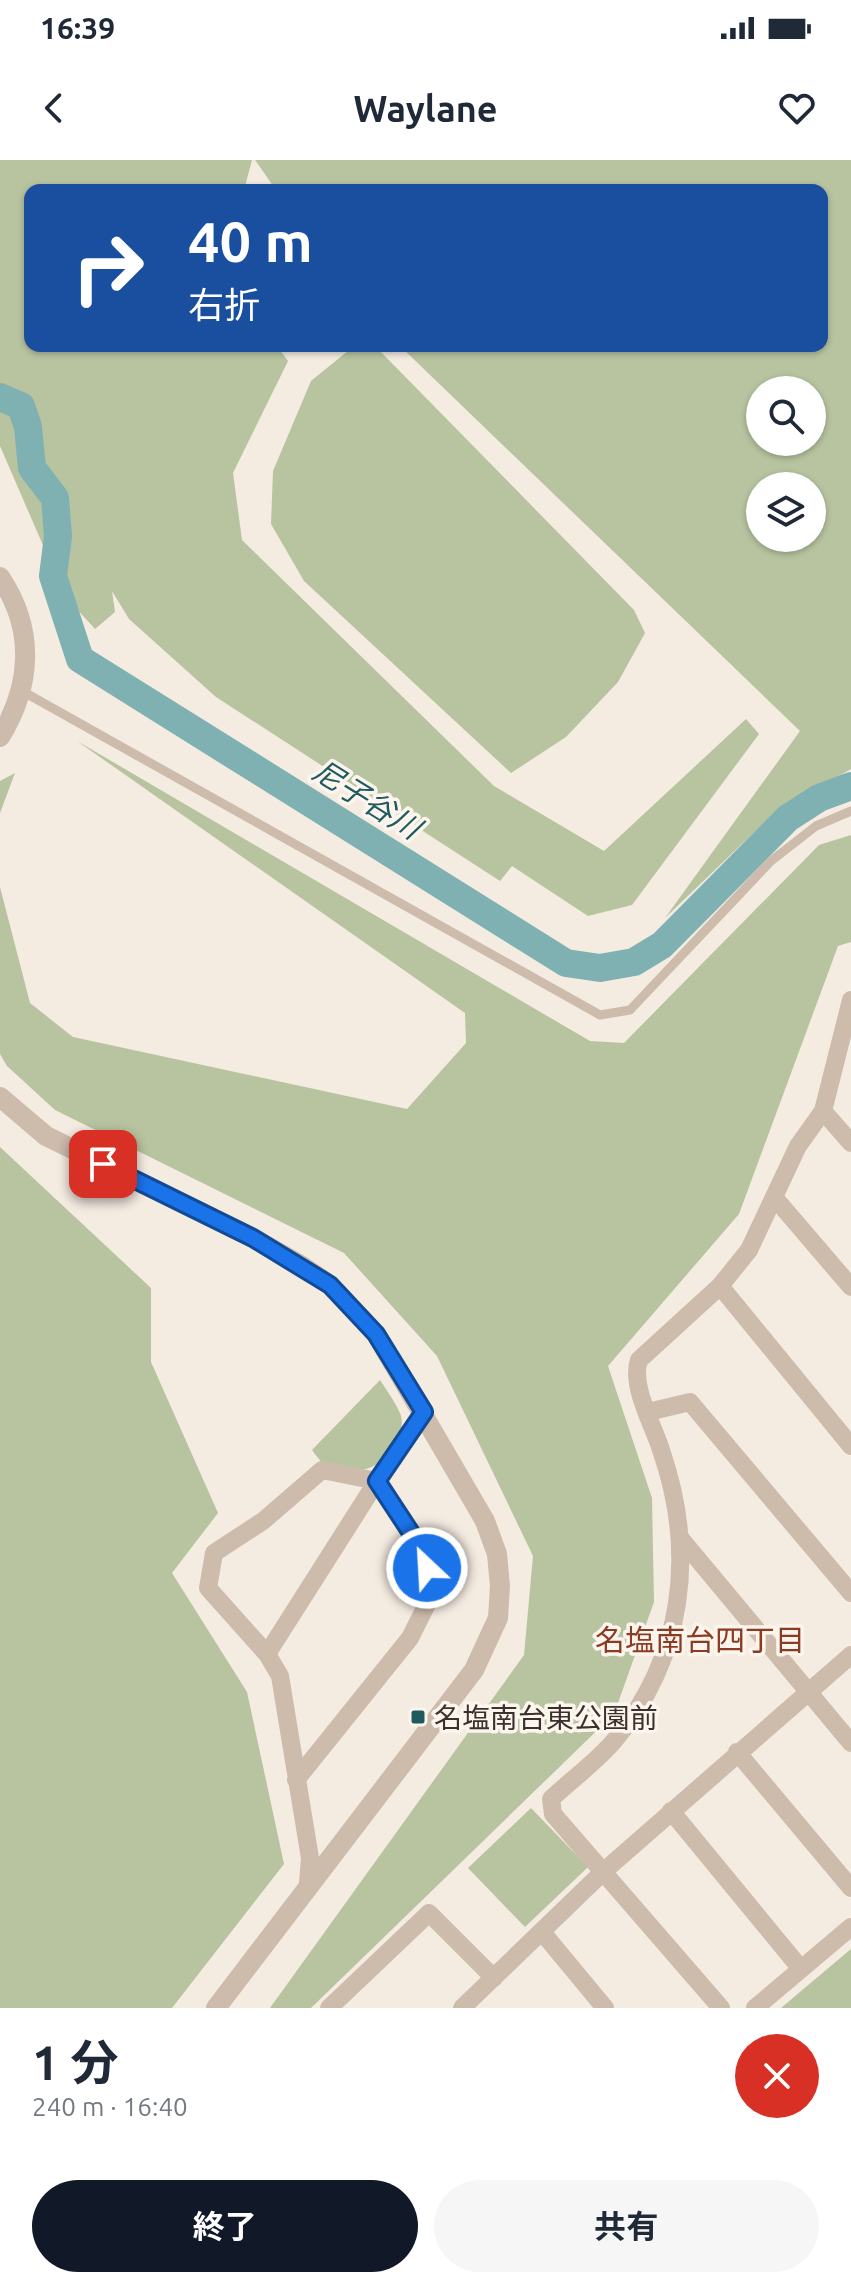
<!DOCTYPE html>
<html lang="ja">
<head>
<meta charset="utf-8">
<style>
  body { margin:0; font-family:Ubuntu,"Noto Sans JP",sans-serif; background:#f6f6f7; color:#1f2937; height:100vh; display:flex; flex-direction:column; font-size:30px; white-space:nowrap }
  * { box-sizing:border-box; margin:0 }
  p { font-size:26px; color:#747a83 }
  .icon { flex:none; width:44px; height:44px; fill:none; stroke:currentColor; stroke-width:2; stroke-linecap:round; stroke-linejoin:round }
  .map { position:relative; height:1848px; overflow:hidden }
  .details { display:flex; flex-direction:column; background:#fff; flex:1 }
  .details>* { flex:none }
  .banner { position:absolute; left:24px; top:24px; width:804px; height:168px; border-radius:16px; box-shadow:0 2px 6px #0004; background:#1a4fa0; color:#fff; overflow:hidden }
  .fabs { position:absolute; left:746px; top:216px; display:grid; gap:16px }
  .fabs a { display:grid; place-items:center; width:80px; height:80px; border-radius:50%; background:#fff; box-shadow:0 2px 6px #0004; font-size:40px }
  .pin { position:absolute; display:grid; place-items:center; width:68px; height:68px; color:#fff; margin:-34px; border-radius:16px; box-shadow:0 4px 12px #0006 }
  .me { position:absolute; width:88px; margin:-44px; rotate:335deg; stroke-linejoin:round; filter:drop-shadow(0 0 6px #0008) }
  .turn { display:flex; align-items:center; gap:28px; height:168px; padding:0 32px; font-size:36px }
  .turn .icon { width:104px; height:104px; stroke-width:2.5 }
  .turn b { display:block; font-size:56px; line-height:68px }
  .round { display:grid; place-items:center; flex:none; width:84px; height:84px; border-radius:42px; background:#f6f6f7 }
  .headline { display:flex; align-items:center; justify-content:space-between; height:136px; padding:0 32px }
  h1 { font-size:48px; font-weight:700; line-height:60px }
  .action { display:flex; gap:16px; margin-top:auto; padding:16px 32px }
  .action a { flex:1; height:92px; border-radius:48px; background:#111827; color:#fff; font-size:32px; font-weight:700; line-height:92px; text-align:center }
  .action a+a { background:#f6f6f7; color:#1f2937 }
  .status { display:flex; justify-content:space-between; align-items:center; height:56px; padding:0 40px; background:#fff; direction:ltr }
  .status svg { height:22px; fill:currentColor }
  header { display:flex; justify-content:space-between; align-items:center; height:104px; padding:0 32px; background:#fff; font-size:36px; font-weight:700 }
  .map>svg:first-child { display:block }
</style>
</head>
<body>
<div class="status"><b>16:39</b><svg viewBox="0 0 49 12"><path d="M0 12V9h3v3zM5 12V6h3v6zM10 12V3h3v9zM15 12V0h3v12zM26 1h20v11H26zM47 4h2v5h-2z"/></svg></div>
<header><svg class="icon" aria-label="back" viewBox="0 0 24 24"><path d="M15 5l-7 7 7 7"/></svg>Waylane<svg class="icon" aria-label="heart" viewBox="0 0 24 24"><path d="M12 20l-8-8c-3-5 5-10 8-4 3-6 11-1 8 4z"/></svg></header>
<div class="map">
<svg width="851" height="1848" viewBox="0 0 851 1848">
  <rect width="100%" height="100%" fill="#f4ebe1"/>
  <path fill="#b8c4a0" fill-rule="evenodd" d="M 0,0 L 252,0 L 244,30 L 30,30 L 30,186 L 277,186 L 288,201 L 233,313 L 242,380 L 494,626 L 604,691 L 746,559 L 759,574 L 632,745 L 588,756 L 512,706 L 500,721 L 216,537 L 129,459 L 112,431 L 115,452 L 95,469 L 65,436 L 0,286 Z
    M 255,0 L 851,0 L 851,609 L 772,655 L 665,758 L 800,571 L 400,186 L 822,186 L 822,30 L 276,30 ZM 760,230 L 812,230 L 812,282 L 760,282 ZM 760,326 L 812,326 L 812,378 L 760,378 Z
    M 354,186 L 375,186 L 634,450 L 645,473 L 618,522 L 566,577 L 511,613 L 304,421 L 271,364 L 273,311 L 311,221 Z
    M 77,581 L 590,881 L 624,883 L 819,685 L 851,675 L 851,782 L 838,786 L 739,1054 L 608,1206 L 652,1338 L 654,1442 L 614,1554 L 311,1848 L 270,1848 L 524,1495 L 533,1396 L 437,1196 L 344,1093 L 55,950 L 7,906 L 0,894 L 0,727 L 30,843 L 73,877 L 407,949 L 466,883 L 465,853 Z
    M 15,613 L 0,653 L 0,621 Z
    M 0,987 L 151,1128 L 151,1202 L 218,1353 L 172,1413 L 247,1532 L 284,1704 L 172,1848 L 0,1848 Z
    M 380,1220 C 387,1231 395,1242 400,1253 C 408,1272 388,1302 369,1308 C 357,1313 338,1308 325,1307 L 312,1290 Z
    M 531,1648 L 588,1707 L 525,1767 L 468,1708 Z
    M 851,1789 L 851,1848 L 781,1848 Z"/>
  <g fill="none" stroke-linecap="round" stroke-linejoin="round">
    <path stroke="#7fb0b2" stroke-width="28" d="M 0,237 L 21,246 L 28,267 L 32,308 L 55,338 L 58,376 L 53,416 L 80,499 L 566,803 L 600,808 L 634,802 L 662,785 L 788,658 L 819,638 L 851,626"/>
    <path stroke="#cdbbac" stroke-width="9" d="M 22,531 L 600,855 L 630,850 L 771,701 L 816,666 L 851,651"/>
    <path stroke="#cdbbac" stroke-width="18" d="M 823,951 L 851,983
      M 774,1037 L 851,1127
      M 720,1126 L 851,1286
      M 648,1252 L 690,1242 L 851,1433
      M 681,1379 L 851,1583
      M 267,1494 L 377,1321 L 419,1385 L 427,1408 L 428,1442 L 410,1478 L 296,1620
      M 737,1592 L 851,1728
      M 671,1651 L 801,1809
      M 308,1723 L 310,1698 L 280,1516 L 267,1494 L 208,1428 L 214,1393 L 263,1361 L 322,1310 L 377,1321 L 424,1252
      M 542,1772 L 605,1848
      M 329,1848 L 429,1753 L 494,1818
      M 462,1848 L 604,1711 L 851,1495
      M 721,1848 L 553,1654 L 551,1639 C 571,1620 596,1602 614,1581 C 684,1497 696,1394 662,1293 C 654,1266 630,1226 639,1200 L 720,1126 L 749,1090 L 798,986 L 823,951 L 851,840
      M 755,1848 L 851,1767"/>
    <path stroke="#cdbbac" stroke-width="20" d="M 0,417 C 35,469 32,525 0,577
      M 0,937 L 46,976 L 253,1078 L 302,1106 L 330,1125 L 376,1174 L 485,1361 L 497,1394 L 500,1426 L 498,1458 L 474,1510 L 216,1848"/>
  </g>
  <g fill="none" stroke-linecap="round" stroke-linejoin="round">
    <defs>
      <path id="route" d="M 103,1004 L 253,1078 L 330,1125 L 376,1174 L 424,1252 L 377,1321 L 419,1385 L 427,1408"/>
    </defs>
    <use href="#route" stroke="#114b97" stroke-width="20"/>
    <use href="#route" stroke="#1a73e8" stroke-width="14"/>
  </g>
  <rect fill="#1f5a5e" stroke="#fbf5ee" stroke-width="3" x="410" y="1549" width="16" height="16" rx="4"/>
  <g text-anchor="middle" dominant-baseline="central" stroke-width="7" stroke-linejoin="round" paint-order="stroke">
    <g font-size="28" fill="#3b302b" stroke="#fbf5ee" text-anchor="start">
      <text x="434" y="1557">名塩南台東公園前</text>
    </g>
    <g font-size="30" font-style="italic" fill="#1f5a5e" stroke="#fbf5ee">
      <text transform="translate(367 639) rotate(32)">尼子谷川</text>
    </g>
    <g font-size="30" fill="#8c3b22" stroke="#fbf5ee">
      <text x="700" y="1480">名塩南台四丁目</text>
    </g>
  </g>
</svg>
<div class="fabs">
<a><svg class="icon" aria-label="search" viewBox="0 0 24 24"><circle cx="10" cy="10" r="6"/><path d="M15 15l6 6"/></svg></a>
<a><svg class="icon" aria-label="layers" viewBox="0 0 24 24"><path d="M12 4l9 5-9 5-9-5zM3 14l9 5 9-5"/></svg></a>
</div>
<div class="pin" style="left:103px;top:1004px;background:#d93025"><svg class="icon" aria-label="arrive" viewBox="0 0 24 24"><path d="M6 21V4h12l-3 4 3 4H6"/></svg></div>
<svg class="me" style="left:427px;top:1408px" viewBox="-20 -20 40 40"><circle r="17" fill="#1a73e8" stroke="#fff" stroke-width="3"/><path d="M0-11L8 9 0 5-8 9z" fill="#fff"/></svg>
<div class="banner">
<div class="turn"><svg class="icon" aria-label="right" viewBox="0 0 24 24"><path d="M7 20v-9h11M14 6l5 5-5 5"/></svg><div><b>40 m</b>右折</div></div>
</div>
</div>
<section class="details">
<div class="headline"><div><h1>1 分</h1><p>240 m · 16:40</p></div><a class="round" style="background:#d93025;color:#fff"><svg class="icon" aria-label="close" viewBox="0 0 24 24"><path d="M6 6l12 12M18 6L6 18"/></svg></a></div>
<div class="action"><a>終了</a><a>共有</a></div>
</section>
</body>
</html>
